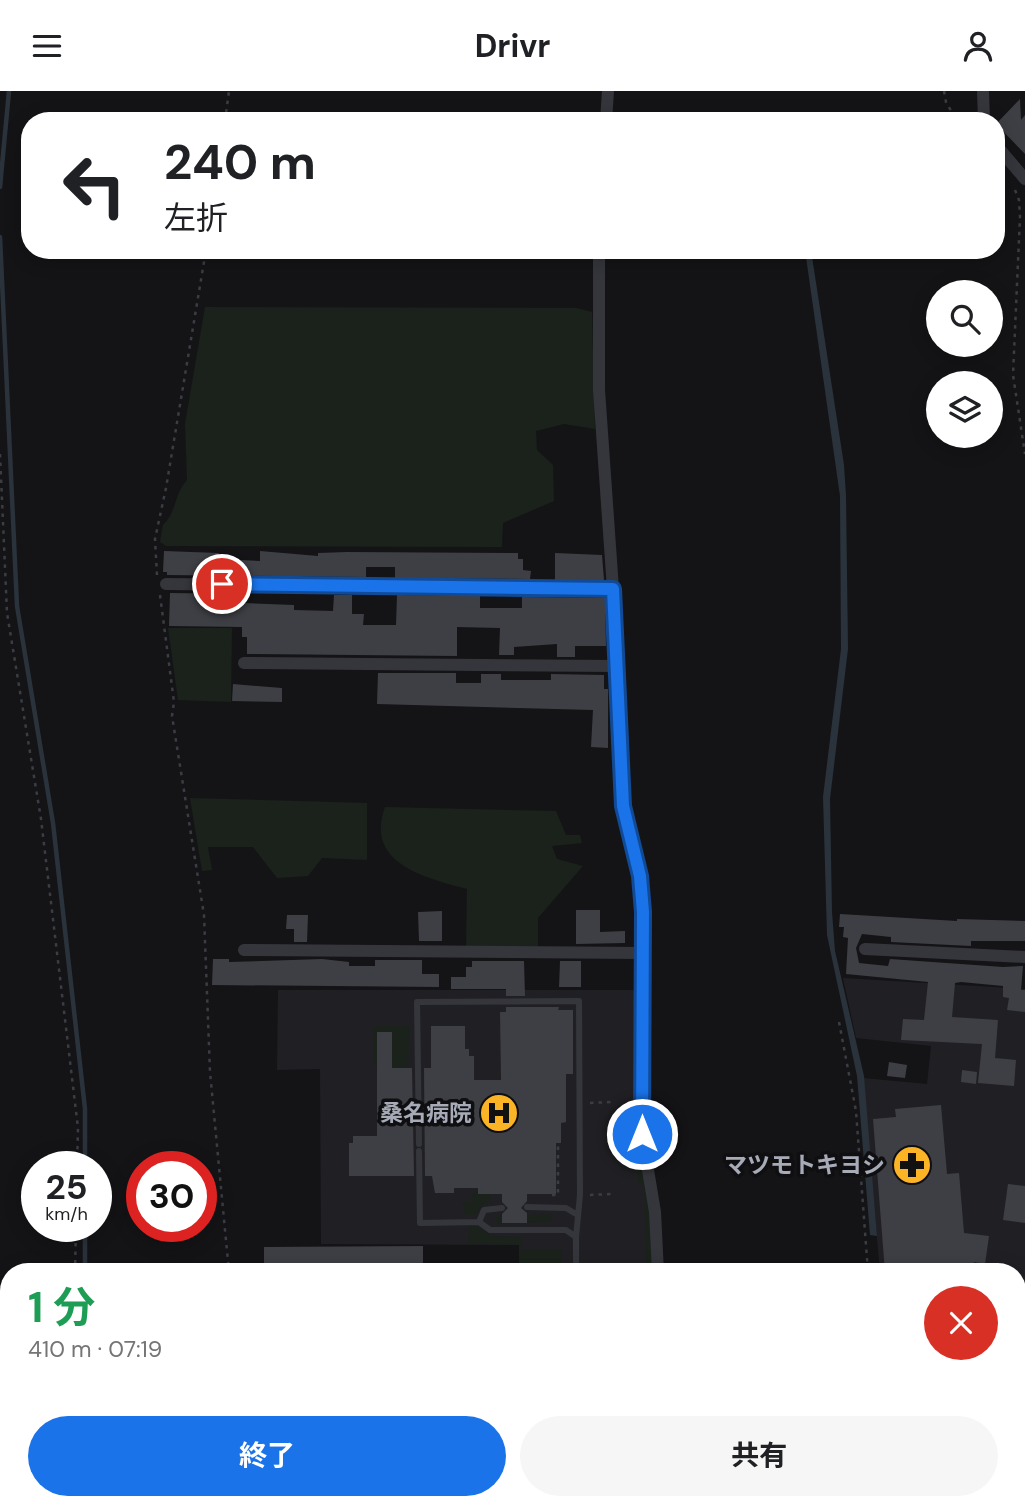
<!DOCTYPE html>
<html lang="ja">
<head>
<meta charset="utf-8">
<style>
  body { margin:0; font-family:"DM Sans","Noto Sans JP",sans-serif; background:#f6f6f6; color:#202124; height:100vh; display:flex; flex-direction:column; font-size:26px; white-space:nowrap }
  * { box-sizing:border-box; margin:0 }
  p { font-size:23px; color:#757577 }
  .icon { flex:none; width:38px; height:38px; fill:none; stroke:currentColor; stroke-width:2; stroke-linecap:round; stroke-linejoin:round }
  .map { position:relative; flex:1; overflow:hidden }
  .sheet { position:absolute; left:0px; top:1172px; width:1026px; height:247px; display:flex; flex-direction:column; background:#fff; border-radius:28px 28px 0 0; box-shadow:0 4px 18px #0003 }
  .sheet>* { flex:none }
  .hud { position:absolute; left:21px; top:21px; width:984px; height:147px; border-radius:28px; box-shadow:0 4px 18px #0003; background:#fff; color:#202124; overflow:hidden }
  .buttons { position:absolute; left:926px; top:189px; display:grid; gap:14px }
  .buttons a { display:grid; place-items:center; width:77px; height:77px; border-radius:50%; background:#fff; box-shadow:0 4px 18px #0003; font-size:35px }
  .speed { position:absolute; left:21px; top:1060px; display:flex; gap:14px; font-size:35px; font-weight:700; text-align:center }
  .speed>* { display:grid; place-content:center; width:91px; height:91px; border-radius:50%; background:#fff; box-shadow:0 4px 18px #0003; line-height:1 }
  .speed small { font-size:18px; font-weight:400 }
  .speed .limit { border:10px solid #d22; background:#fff; color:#111 }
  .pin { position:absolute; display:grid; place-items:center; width:60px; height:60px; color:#fff; margin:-30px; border:4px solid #fff; border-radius:50%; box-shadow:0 2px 7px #0007 }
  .me { position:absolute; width:77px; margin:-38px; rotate:0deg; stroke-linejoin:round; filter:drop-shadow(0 0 5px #0008) }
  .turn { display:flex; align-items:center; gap:24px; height:147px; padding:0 28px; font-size:32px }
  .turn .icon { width:91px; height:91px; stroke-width:2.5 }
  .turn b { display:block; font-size:49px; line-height:60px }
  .round { display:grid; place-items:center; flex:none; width:74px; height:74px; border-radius:37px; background:#f6f6f6 }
  .overview { display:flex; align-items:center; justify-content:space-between; height:119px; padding:0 28px }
  h1 { font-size:42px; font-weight:700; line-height:52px; color:#1e9e55 }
  .action { display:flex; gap:14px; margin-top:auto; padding:14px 28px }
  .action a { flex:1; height:80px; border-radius:42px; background:#1a73e8; color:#fff; font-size:28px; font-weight:700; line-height:80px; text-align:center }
  .action a+a { background:#f6f6f6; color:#202124 }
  header { display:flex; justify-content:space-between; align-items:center; height:91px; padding:0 28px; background:#fff; font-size:32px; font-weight:700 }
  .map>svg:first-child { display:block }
</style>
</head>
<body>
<header><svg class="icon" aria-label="menu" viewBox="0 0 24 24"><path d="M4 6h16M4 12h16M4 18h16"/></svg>Drivr<svg class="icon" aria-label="person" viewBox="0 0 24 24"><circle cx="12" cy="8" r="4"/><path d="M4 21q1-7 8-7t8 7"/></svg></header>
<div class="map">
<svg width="1025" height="1419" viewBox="0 0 1025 1419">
  <rect width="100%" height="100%" fill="#141417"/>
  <path fill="#202024" d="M 843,887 L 1025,898 L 1025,1199 L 1017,1198 L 1017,1181 L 880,1181 L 863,987 L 927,993 L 931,955 L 856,947 Z
    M 278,899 L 638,899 L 654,1181 L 519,1181 L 519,1154 L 321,1153 L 320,978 L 277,979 Z
    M 1017,1259 L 1025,1260 L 1025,1419 L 888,1419 L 888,1411 L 1017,1410 Z"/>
  <path fill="#1a221b" d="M 205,216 L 577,217 L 592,221 L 595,338 L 564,333 L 536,340 L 537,359 L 553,374 L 554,410 L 503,432 L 502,456 L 166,455 L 160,451 L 163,434 C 177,421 174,403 187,389 L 185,333 Z
    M 168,537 L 232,537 L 231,611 L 178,609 Z
    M 190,707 L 367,712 L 367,769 L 322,767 L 308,785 L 277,787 L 253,756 L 208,756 L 212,779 L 202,780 Z
    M 385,716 L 556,720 L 566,744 L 580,744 L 582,752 L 552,755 L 557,768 L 583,775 L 538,827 L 538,855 L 466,856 L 467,798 C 426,787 364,773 385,716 Z
    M 373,935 L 409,935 L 408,977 L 377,977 L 373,970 Z
    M 638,1044 L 651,1120 L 654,1181 L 646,1181 L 644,1094 L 638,1093 Z
    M 476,1100 L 490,1103 L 491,1111 L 484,1112 L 476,1124 L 465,1124 L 463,1111 L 472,1111 L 472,1102 Z
    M 552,1123 L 552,1131 L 498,1133 L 494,1129 L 498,1125 Z
    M 470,1134 L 477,1135 L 491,1145 L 521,1146 L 522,1158 L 559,1158 L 562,1160 L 562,1181 L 519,1181 L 519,1154 L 468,1153 Z"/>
  <path fill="#2a333b" d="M 805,159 L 811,159 L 844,374 L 846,405 L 848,558 L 830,708 L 832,821 L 835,860 L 864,985 L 877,1145 L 870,1144 L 857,985 L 827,844 L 823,706 L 841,558 L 840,405 Z"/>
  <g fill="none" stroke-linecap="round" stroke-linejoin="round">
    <path stroke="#2a333b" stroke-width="4.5" d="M 0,96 L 9,0
      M 0,146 L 17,515 L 53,732 L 85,1018 L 85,1076
      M 85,1136 L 85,1181"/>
  </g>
  <path fill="#3e3f44" d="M 1020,8 L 1021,29 L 1025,24 L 1025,63 L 996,33 Z
    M 164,460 L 219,462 L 219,468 L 260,470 L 260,460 L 318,465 L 318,462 L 347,461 L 518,462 L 518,468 L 523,468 L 523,479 L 531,480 L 530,488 L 395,487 L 395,476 L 366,476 L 366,486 L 167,484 L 167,481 L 163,481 Z
    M 555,462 L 602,464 L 604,489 L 555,489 Z
    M 170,502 L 245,503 L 244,512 L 294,514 L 294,519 L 333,520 L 334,504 L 352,504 L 352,523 L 364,523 L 363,534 L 396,534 L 397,504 L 480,505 L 480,517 L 522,517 L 522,506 L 605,507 L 606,555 L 575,555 L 575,566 L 557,566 L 557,553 L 514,556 L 514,564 L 499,564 L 500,537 L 457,536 L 457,565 L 247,563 L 247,546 L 242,546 L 242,536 L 169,535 Z
    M 378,582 L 456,582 L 456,592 L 481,592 L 481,583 L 501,583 L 501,589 L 551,589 L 551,583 L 604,584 L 604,598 L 608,598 L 608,657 L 591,656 L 593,619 L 377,613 Z
    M 233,593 L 282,597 L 282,611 L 232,610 Z
    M 576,819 L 600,819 L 600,841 L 625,840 L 625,852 L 576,853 Z
    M 442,820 L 442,850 L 419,850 L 418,821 Z
    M 840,823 L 957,830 L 957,828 L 1025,830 L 1025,850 L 971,850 L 971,855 L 891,851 L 891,846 L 862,843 L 856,857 L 859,872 L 888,875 L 890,868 L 1003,876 L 1023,875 L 1021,899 L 1025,899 L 1025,921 L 1007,919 L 1009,907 L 1003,906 L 1003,895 L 961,891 L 955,892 L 952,926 L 998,929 L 995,967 L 1016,969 L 1014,995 L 978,992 L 982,953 L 901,949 L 903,928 L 924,929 L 928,891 L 846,883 L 848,847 L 843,846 L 844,836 L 839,836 Z
    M 287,824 L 308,824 L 307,851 L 294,851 L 294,838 L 286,838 Z
    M 213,868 L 229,868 L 229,871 L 322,868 L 349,871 L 349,875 L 375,875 L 375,869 L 422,869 L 422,883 L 439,883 L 439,896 L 212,894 Z
    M 472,870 L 524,870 L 525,905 L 506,905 L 506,898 L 451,898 L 451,886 L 466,886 L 466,876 L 472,876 Z
    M 560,870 L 581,870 L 581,896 L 559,896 Z
    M 506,916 L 559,916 L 558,919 L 573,919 L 573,983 L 566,983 L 566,1031 L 561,1032 L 561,1052 L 556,1052 L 556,1103 L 527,1103 L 527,1110 L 521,1117 L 527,1122 L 527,1132 L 502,1132 L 502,1123 L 508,1117 L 502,1111 L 502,1103 L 478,1103 L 478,1097 L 454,1097 L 454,1102 L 435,1102 L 432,1085 L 425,1085 L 424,977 L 431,977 L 431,935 L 465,935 L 465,958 L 469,958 L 469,965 L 474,965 L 474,989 L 501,989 L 500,921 L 506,921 Z
    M 377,941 L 392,941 L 392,977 L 412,977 L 414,1085 L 349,1085 L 349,1052 L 353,1052 L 353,1045 L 377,1045 Z
    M 889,971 L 907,974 L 905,987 L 887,985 Z
    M 962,979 L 977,981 L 976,993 L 961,991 Z
    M 941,1014 L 947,1083 L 959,1082 L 964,1142 L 989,1145 L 985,1173 L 974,1171 L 973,1181 L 885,1181 L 873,1028 L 896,1026 L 895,1018 Z
    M 1008,1093 L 1025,1095 L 1025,1132 L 1003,1129 Z
    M 423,1155 L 423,1181 L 264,1181 L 264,1156 Z"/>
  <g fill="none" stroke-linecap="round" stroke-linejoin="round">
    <path stroke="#3b3d43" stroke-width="2.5" stroke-dasharray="3.5 5" stroke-linecap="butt" d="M 944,0 L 946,11 L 957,30
      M 225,30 L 229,0
      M 1015,99 L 1019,109 L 1020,126 L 1013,284 L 1025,363
      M 0,363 L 7,522 L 41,728 L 78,1037 L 77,1076
      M 157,484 L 155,448 L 166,397 L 206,159
      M 160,504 L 174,611 L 172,625 L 204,824 L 210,981 L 229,1181
      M 839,931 L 856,1020 L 868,1181
      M 590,1012 L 611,1011
      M 552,1104 L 558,1104 L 558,1053
      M 590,1104 L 611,1103
      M 75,1181 L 76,1136"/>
    <path stroke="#35363c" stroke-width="6" d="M 419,1053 L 417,911 L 579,910 L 580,1104 L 576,1146
      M 419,1060 L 420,1132 L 479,1131 L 490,1139 L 566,1139 L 576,1146 L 576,1181
      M 527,1116 L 566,1117 L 576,1123
      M 479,1131 L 484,1119 L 502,1117"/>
    <path stroke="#35363c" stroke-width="12" d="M 983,0 L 984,30
      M 606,30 L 608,0
      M 996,54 L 1025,88
      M 599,159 L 599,299 L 613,498 L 618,644 L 623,715 L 640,785 L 643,822 L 642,1043 L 655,1121 L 658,1181
      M 166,493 L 613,498
      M 244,572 L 616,575
      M 865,858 L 1025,866
      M 244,859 L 643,862
      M 193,1410 L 193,1419
      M 706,1410 L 706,1419
      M 454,1419 L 455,1410"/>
    <path stroke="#43454c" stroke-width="18" d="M 0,1218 L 9,1218
      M 1017,1241 L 1025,1242
      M 0,1341 L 9,1340
      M 63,1410 L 64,1419
      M 880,1410 L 880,1419"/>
  </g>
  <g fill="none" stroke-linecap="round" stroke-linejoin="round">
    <defs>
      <path id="route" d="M 222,493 L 613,498 L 623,715 L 640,785 L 643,821 L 642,1043"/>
    </defs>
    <use href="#route" stroke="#114b97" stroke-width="18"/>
    <use href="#route" stroke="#1a73e8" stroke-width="12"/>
  </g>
  <defs>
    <symbol id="hospital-disc" viewBox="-11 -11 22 22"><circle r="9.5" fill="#fcb427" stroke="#0f0f12"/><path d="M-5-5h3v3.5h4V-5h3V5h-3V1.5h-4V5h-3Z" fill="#111"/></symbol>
    <symbol id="pharmacy-disc" viewBox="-11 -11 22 22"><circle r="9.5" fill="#fcb427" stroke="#0f0f12"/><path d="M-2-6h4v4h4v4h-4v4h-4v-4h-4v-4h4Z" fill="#111"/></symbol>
  </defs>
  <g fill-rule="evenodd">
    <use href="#hospital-disc" x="477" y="1000" width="44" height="44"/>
    <use href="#pharmacy-disc" x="890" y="1052" width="44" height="44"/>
  </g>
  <g text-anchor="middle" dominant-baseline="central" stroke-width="7" stroke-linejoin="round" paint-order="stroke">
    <g font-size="23" font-weight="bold" fill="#a6abb7" stroke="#0f0f12" text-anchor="end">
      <text x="472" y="1022">桑名病院</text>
      <text x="885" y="1074">マツモトキヨシ</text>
    </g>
  </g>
</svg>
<div class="buttons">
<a><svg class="icon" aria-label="search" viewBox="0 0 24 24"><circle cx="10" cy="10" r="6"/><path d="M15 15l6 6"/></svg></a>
<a><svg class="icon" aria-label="layers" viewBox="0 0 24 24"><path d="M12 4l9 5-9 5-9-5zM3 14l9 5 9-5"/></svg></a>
</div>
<div class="speed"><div>25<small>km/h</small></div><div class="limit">30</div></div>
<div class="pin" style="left:222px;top:493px;background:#d93025"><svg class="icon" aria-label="arrive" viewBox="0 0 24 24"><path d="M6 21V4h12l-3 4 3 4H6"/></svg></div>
<svg class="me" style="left:642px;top:1043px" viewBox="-20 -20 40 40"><circle r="17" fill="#1a73e8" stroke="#fff" stroke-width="3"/><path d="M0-11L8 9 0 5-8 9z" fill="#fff"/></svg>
<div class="hud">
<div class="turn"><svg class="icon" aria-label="left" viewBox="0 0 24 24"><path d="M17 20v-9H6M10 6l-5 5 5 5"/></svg><div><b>240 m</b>左折</div></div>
</div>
<section class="sheet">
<div class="overview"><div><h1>1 分</h1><p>410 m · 07:19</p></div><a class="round" style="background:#d93025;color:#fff"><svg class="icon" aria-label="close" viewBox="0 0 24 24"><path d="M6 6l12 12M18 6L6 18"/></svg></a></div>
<div class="action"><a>終了</a><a>共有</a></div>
</section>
</div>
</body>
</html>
